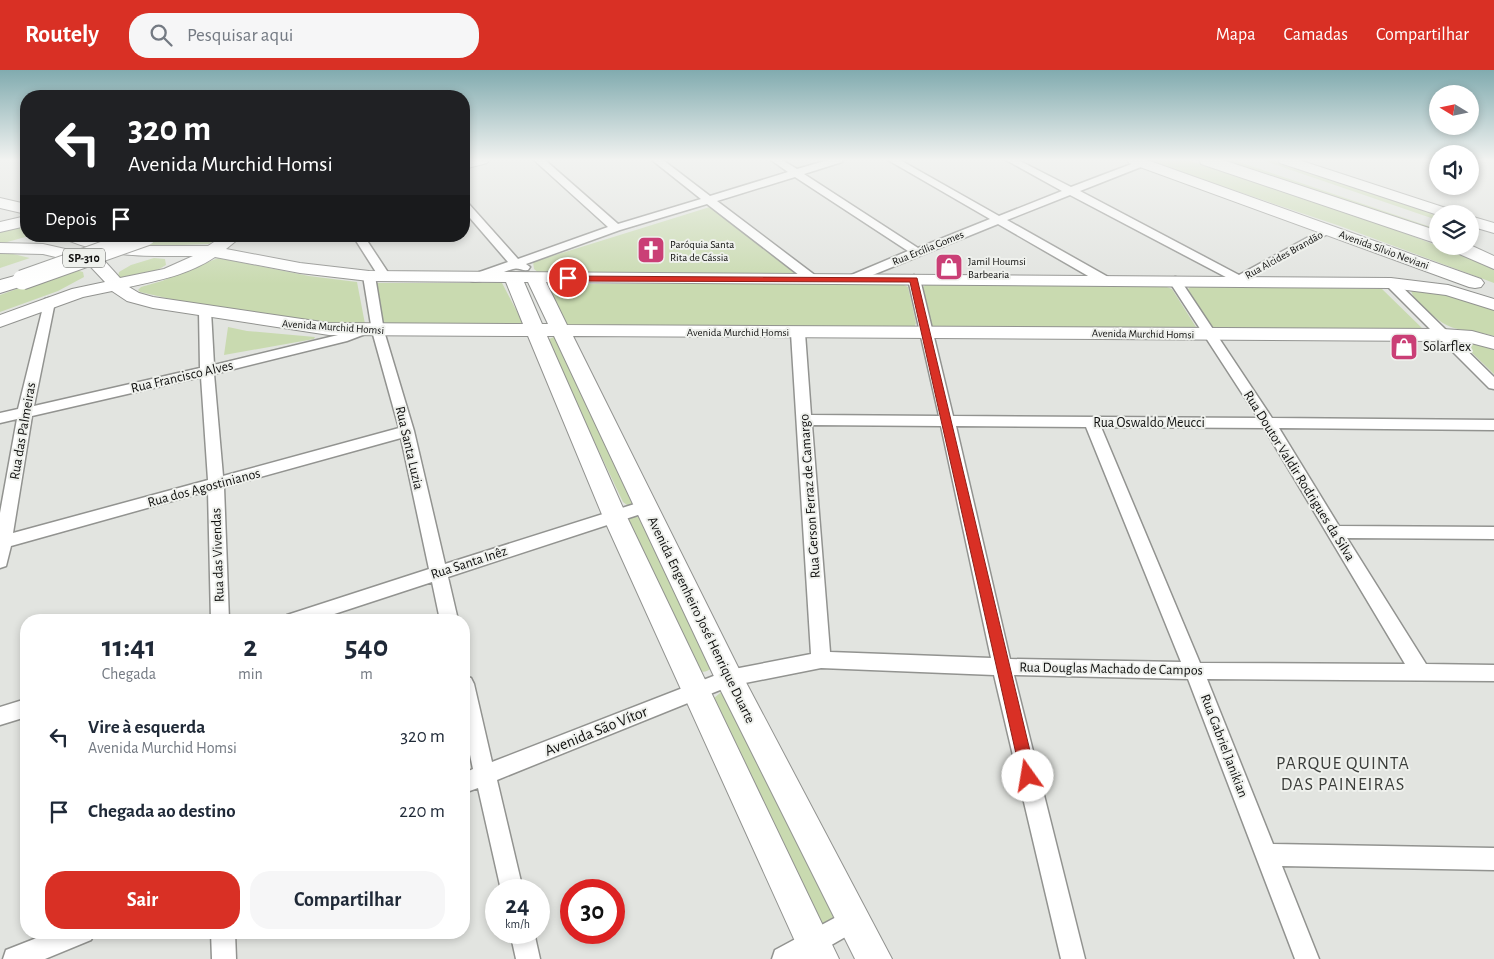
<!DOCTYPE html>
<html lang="pt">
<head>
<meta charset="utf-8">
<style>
  body { margin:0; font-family:"Alegreya Sans",sans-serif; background:#f6f6f7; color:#1f2937; height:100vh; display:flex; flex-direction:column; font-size:19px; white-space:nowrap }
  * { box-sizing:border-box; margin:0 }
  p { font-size:16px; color:#747a83 }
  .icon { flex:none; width:28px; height:28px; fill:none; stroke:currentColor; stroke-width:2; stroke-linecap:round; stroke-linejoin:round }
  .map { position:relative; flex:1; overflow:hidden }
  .drawer { position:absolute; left:20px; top:544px; width:450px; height:325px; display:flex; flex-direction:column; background:#fff; border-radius:20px; box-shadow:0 2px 8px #0003 }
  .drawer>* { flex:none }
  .banner { position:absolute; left:20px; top:20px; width:450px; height:152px; border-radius:20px; box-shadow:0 2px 8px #0003; background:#202124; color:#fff; overflow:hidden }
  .needle { width:32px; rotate:280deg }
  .fabs { position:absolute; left:1429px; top:15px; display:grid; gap:10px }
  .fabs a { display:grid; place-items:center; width:50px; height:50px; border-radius:50%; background:#fff; box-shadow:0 2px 8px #0003; font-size:25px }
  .speed { position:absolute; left:485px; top:809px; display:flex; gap:10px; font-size:25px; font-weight:700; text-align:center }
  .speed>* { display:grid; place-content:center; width:65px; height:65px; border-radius:50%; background:#fff; box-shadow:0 2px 8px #0003; line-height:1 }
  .speed small { font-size:12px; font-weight:400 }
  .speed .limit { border:8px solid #d22; background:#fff; color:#111 }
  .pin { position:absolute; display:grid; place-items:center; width:42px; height:42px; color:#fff; margin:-21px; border:2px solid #fff; border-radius:50%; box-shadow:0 1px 5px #0007 }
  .me { position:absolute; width:55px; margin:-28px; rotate:347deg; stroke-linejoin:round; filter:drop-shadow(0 0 4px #0008) }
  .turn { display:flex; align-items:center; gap:18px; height:105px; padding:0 25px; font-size:22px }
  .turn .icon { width:65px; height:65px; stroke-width:2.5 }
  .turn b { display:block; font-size:35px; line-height:42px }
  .then { display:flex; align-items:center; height:48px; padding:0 25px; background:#0003; gap:10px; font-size:19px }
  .eta { display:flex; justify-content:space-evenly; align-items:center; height:85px; text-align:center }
  .eta b { font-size:30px; font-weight:700; line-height:35px }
  .primary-button { display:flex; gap:10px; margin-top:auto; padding:10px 25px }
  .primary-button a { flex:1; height:58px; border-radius:20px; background:#d93025; color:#fff; font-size:20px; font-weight:700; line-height:58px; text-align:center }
  .primary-button a+a { background:#f6f6f7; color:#1f2937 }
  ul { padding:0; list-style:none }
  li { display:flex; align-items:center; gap:15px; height:75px; padding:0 25px }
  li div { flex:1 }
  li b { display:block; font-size:19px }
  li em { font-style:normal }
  header { display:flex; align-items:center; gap:30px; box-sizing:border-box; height:70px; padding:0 25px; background:#d93025; color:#fff }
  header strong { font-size:24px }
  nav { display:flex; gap:28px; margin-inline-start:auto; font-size:18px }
  .search { width:350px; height:45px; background:#f6f6f7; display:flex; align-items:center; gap:12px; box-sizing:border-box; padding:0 18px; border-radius:20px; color:#747a83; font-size:19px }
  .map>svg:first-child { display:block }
</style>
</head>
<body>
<header>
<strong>Routely</strong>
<div class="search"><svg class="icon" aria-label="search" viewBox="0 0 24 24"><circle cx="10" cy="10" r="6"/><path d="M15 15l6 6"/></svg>Pesquisar aqui</div>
<nav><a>Mapa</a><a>Camadas</a><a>Compartilhar</a></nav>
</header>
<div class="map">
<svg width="1494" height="889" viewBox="0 0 1494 889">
  <rect width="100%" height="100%" fill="#e2e4e0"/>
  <path fill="#c9dab0" d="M 1144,90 L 1187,90 L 1351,143 L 1494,197 L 1494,213 L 1340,156 Z
    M 1215,90 L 1233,90 L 1437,159 L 1437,165 Z
    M 1262,90 L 1279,90 L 1420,137 L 1438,144 L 1437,150 Z
    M 713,136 L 800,205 L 540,204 L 534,199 L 533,192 Z
    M 26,153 L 26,166 L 29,166 L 0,174 L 0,161 Z
    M 157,166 L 220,166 L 209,174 L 129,177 Z
    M 9,183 L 30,188 L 0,198 L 0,184 Z
    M 154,188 L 165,189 L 166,195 C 153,203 133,211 118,207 L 119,202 L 131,195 Z
    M 218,188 L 309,206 L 357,212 L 365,254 L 358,257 L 245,246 L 140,222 L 138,220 L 141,217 L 162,211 Z
    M 72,199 L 83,202 L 84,207 L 58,221 L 0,242 L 0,225 Z
    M 375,213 L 502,213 L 522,251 L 523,256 L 383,257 Z
    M 547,214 L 902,214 L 908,217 L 916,253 L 914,258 L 567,256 Z
    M 925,215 L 1164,216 L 1172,219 L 1196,257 L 1190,260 L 931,258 L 922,218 Z
    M 1191,216 L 1382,219 L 1423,259 L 1212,259 L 1188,219 Z
    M 1411,220 L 1444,224 L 1494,240 L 1494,266 C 1458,256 1452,266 1423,236 C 1418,231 1412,227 1411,220 Z
    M 228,257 L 247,261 L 315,267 L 314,269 L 224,285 Z
    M 556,266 L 633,434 L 627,435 L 623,432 L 548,274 L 547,270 Z
    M 1478,273 L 1494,277 L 1494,304 L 1467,278 L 1469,274 Z
    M 634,446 L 639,447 L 713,592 L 713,597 C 707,602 703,603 697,600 L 625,452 Z
    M 729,621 L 836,843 L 833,853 L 823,856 L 816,852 L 713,629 L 720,623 Z"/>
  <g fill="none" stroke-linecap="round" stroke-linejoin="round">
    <defs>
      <path id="street" d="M 534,90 L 545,90 L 618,154 L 701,129 L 652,90 L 663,90 L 710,126 L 788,102 L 771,90 L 782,90 L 797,99 L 828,90 L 843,90 L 842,92 L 804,104 L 918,178 L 990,149 L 888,90 L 900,90 L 999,146 L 1062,121 L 1006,90 L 1018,90 L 1071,117 L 1142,90 L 1147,93 L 1146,95 L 1080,121 L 1239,205 L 1325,158 L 1329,157 L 1335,160 L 1249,207 L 1245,214 L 1241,215 L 1070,125 L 1007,150 L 1110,208 L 1112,211 L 1110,214 L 1102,214 L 998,154 L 853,213 L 847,209 L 849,206 L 908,181 L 795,107 L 717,131 L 816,206 L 818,209 L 816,212 L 808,212 L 707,134 L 620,160 L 526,194 L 530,197 L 528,200 C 522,201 518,197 513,199 C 500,202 484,214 471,211 L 469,208 L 471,205 L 508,192 L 464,141 L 464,132 L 468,133 L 518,189 L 608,157 Z
        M 353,166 L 364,166 L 391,207 L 389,210 L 381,210 Z
        M 369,202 L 375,206 L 384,261 L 414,361 L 445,494 L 644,431 L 650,433 L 652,437 L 650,441 L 448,507 L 458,550 L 440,550 L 432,512 L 316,550 L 284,550 L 287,545 L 429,499 L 401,368 L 224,417 L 229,550 L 211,550 L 208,421 L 11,476 L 6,496 L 0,498 L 0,443 L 17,349 L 0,353 L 0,343 L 18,339 L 45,229 L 49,228 L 55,232 L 34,336 L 200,298 L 199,241 L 205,237 L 211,241 L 214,295 L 338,265 L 363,256 L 368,257 L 369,260 L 368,263 L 347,271 L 214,304 L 223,406 L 399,358 L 372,261 L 363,206 ZM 201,307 L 208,410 L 13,463 L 32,346 Z
        M 914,205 L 920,209 L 953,346 L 1258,348 L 1169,211 L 1175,207 L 1179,208 L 1272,348 L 1494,350 L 1494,360 L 1279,358 L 1339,456 L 1494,457 L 1494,469 L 1347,468 L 1426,594 L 1494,595 L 1494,611 L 1207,609 L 1273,774 L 1494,778 L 1494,800 L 1282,796 L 1319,889 L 1295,889 L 1188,609 L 1014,605 L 1085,889 L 1061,889 L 994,605 L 821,598 L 730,616 L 497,710 L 523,820 L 501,820 L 478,718 L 464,723 L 464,703 L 473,699 L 464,656 L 464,606 L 471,608 L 474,614 L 492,692 L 729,600 L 811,584 L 791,263 L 798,259 L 805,263 L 811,345 L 939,346 L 908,209 ZM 812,355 L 941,356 L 991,588 L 830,582 ZM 956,356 L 1086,357 L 1181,592 L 1010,589 ZM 1101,357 L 1264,358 L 1405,594 L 1200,593 Z
        M 1391,209 L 1395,210 L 1494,307 L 1494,319 L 1489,318 L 1387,216 L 1385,213 Z
        M 26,629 L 26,647 L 0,655 L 0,637 Z
        M 853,838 L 861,842 L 865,850 L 861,858 L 807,889 L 772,889 L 775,880 Z
        M 52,862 L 95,862 L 91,870 L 45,889 L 3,889 L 6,880 Z
        M 211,862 L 235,862 L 236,889 L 212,889 Z
        M 510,862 L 534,862 L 540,889 L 516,889 Z"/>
      <path id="secondary" d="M 489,90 L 487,93 L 464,99 L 464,91 Z
        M 1127,90 L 1147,90 L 1481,209 L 1484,213 L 1481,217 L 1475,218 L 1469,217 L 1129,93 Z
        M 1278,90 L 1299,90 L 1455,141 L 1457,144 L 1438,144 L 1438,145 L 1280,93 Z
        M 0,128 L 26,134 L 26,144 L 0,138 Z
        M 26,146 L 26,156 L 0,162 L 0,152 Z
        M 1470,146 L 1494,153 L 1494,163 L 1470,156 Z
        M 65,166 L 89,166 L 100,171 L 128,176 L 208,176 L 223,166 L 242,166 L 226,179 L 300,193 L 369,201 L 1391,208 L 1448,215 L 1494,229 L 1494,240 L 1446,225 L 1391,218 L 546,212 L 567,255 L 1443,259 L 1472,261 L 1494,267 L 1494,279 L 1471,273 L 1443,271 L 573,266 L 739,599 L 892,889 L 855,889 L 719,617 L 554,266 L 547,266 L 627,447 L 839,889 L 803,889 L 603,447 L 528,266 L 329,265 L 153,238 L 127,231 L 112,221 L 83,227 L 0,257 L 0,245 L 72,219 L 105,212 L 89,195 L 43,184 L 0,183 L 0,173 L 43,174 L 101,187 L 120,208 L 164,199 L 193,186 C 144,186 113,188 67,170 ZM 215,187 L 300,203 L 369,211 L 506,212 L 523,254 L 329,253 L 153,227 L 139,223 L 129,217 C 160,210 188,205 215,187 ZM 524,212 L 528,212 L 548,254 L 542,254 Z"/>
      <path id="highway" d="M 1199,90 L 1223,90 L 1438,161 L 1438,174 L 1201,94 Z
        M 1470,175 L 1494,186 L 1494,199 L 1450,180 L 1447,176 L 1470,176 Z
        M 22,204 L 29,206 L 32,210 L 29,214 L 0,223 L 0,210 Z"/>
    </defs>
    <use href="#street" stroke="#929390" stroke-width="3"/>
    <use href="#secondary" stroke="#929390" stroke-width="2"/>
    <use href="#highway" stroke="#929390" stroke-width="2"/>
    <use href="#street" fill="#fff" fill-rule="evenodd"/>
    <use href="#secondary" fill="#fff" fill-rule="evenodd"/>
    <use href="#highway" fill="#fff" fill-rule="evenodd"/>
    <defs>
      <path id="highway-bridge" d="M 22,210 L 146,166"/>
    </defs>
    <use href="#highway-bridge" stroke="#929390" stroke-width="21" stroke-linecap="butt"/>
    <use href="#highway-bridge" stroke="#fff" stroke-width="19"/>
  </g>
  <linearGradient id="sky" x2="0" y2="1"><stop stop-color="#81abaf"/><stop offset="0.42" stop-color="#f2f3f1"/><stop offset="1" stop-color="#f2f3f1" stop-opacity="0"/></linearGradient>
  <rect width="1494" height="214" fill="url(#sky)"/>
  <path fill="#d93025" stroke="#8d1f18" d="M 565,206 L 917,208 L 1036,706 L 1034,711 L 1028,713 L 1023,711 L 1021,706 L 910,212 L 568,211 L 565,210 Z"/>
  <defs>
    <symbol id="church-square" viewBox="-11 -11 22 22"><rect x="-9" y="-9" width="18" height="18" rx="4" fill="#ca3f76" stroke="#eff1ed"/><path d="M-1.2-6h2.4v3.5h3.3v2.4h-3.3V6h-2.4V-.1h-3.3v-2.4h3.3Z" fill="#fff"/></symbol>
    <symbol id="shop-square" viewBox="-11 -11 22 22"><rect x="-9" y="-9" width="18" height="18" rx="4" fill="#ca3f76" stroke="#eff1ed"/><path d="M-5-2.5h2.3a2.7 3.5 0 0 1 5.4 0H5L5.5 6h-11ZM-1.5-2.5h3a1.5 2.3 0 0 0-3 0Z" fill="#fff"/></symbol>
  </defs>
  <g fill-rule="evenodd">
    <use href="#church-square" x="635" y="164" width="32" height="32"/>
    <use href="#shop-square" x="933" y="181" width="32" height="32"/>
    <use href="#shop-square" x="1388" y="261" width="32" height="32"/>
  </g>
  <g text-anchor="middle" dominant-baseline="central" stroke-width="4" stroke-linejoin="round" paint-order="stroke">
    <g font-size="11" fill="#10100f" stroke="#eff1ed" text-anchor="start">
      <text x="670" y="174">Paróquia Santa<tspan x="670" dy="13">Rita de Cássia</tspan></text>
      <text x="968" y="191">Jamil Houmsi<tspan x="968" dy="13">Barbearia</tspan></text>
    </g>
    <g font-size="11" fill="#10100f" stroke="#eff1ed">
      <text transform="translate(928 178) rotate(-22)">Rua Ercília Gomes</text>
      <text transform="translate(1384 180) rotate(20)">Avenida Sílvio Neviani</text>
      <text transform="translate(1284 185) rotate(-29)">Rua Alcides Brandão</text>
      <text transform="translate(333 257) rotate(4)">Avenida Murchid Homsi</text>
      <text x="738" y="262">Avenida Murchid Homsi</text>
      <text transform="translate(1143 264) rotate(1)">Avenida Murchid Homsi</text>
    </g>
    <rect fill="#eff1ed" stroke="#535452" stroke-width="1" x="63" y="178.5" width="42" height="19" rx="4"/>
    <g font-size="12" font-weight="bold" fill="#10100f">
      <text x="84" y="188">SP-310</text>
    </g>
    <g font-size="14" fill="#10100f" stroke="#eff1ed" text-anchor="start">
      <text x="1423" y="277">Solarflex</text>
    </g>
    <g font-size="14" fill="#10100f" stroke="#eff1ed">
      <text transform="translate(182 307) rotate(-13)">Rua Francisco Alves</text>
      <text x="1149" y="353">Rua Oswaldo Meucci</text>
      <text transform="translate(23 361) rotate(-80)">Rua das Palmeiras</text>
      <text transform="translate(409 378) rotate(77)">Rua Santa Luzia</text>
      <text transform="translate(1299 406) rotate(58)">Rua Doutor Valdir Rodrigues da Silva</text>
      <text transform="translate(204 418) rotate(-15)">Rua dos Agostinianos</text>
      <text transform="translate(810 426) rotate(-94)">Rua Gerson Ferraz de Camargo</text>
      <text transform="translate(218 485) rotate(-92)">Rua das Vivendas</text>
      <text transform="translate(469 493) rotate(-18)">Rua Santa Inêz</text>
      <text transform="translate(701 550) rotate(64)">Avenida Engenheiro José Henrique Duarte</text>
      <text transform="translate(1111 599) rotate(1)">Rua Douglas Machado de Campos</text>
      <text transform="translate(1224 676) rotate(69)">Rua Gabriel Janikian</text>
    </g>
    <g font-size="16" fill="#10100f" stroke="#eff1ed">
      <text transform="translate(596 661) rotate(-22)">Avenida São Vítor</text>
    </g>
    <g font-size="18" letter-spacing="1" fill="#3c3e3b" stroke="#eff1ed">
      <text x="1343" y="694">PARQUE QUINTA<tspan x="1343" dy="21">DAS PAINEIRAS</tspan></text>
    </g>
  </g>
</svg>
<div class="fabs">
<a><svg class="needle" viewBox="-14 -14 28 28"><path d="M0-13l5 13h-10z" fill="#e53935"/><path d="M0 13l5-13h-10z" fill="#747a83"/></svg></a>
<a><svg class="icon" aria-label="sound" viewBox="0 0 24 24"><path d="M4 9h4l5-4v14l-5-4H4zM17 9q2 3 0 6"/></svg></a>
<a><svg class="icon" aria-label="layers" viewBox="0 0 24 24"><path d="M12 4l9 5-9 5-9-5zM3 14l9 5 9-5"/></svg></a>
</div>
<div class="speed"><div>24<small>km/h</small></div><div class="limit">30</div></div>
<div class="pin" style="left:568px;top:208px;background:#d93025"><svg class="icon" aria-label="arrive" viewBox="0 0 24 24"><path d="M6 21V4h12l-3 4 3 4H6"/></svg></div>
<svg class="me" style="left:1028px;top:706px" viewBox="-20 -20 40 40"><circle r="19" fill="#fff"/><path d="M0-13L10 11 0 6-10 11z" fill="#d93025"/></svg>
<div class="banner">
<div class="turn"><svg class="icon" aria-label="left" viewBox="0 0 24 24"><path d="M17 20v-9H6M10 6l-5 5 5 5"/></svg><div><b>320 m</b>Avenida Murchid Homsi</div></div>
<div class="then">Depois<svg class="icon" aria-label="arrive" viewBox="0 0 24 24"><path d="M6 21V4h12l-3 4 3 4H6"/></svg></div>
</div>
<section class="drawer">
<div class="eta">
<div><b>11:41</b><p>Chegada</p></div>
<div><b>2</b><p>min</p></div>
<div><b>540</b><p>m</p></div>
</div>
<ul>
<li><svg class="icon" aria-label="left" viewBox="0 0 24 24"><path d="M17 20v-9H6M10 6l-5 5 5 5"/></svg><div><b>Vire à esquerda</b><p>Avenida Murchid Homsi</p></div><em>320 m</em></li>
<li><svg class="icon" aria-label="arrive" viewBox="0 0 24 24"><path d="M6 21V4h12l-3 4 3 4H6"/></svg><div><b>Chegada ao destino</b></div><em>220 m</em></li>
</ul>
<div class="primary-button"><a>Sair</a><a>Compartilhar</a></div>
</section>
</div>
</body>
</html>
